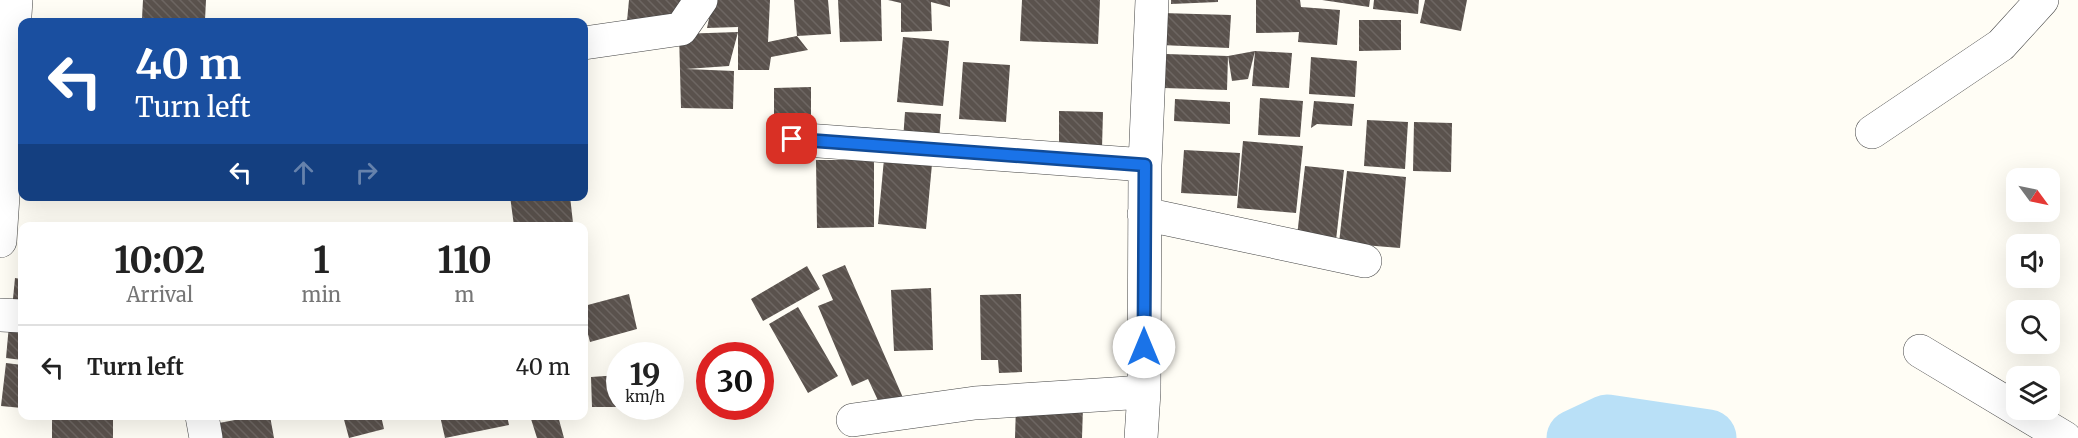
<!DOCTYPE html>
<html lang="en">
<head>
<meta charset="utf-8">
<style>
  body { margin:0; font-family:Merriweather,serif; background:#f2f2f2; color:#222; height:100vh; display:flex; flex-direction:column; font-size:22px; white-space:nowrap }
  * { box-sizing:border-box; margin:0 }
  p { font-size:20px; color:#767676 }
  .icon { flex:none; width:33px; height:33px; fill:none; stroke:currentColor; stroke-width:2; stroke-linecap:round; stroke-linejoin:round }
  .map { position:relative; flex:1; overflow:hidden }
  .side { position:absolute; left:18px; top:222px; width:570px; height:198px; display:flex; flex-direction:column; background:#fff; border-radius:12px; box-shadow:0 6px 24px #0002 }
  .side>* { flex:none }
  .guide { position:absolute; left:18px; top:18px; width:570px; height:183px; border-radius:12px; box-shadow:0 6px 24px #0002; background:#1a4fa0; color:#fff; overflow:hidden }
  .needle { width:39px; rotate:123deg }
  .controls { position:absolute; left:2006px; top:168px; display:grid; gap:12px }
  .controls a { display:grid; place-items:center; width:54px; height:54px; border-radius:12px; background:#fff; box-shadow:0 6px 24px #0002; font-size:30px }
  .speed { position:absolute; left:606px; top:342px; display:flex; gap:12px; font-size:30px; font-weight:700; text-align:center }
  .speed>* { display:grid; place-content:center; width:78px; height:78px; border-radius:50%; background:#fff; box-shadow:0 6px 24px #0002; line-height:1 }
  .speed small { font-size:15px; font-weight:400 }
  .speed .limit { border:9px solid #d22; background:#fff; color:#111 }
  .pin { position:absolute; display:grid; place-items:center; width:51px; height:51px; color:#fff; margin:-26px; border-radius:12px; box-shadow:0 3px 9px #0006 }
  .me { position:absolute; width:66px; margin:-33px; rotate:0deg; stroke-linejoin:round; filter:drop-shadow(0 0 4px #0008) }
  .turn { display:flex; align-items:center; gap:21px; height:126px; padding:0 18px; font-size:27px }
  .turn .icon { width:78px; height:78px; stroke-width:2.5 }
  .turn b { display:block; font-size:42px; line-height:51px }
  .lanes { display:flex; align-items:center; height:57px; padding:0 18px; background:#0003; justify-content:center; gap:30px; direction:ltr }
  .lanes .off { opacity:.35 }
  .eta { display:flex; justify-content:space-evenly; align-items:center; height:102px; text-align:center }
  .eta b { font-size:36px; font-weight:700; line-height:42px }
  ul { padding:0; list-style:none }
  li { display:flex; align-items:center; gap:18px; height:84px; padding:0 18px; border-top:2px solid #e0e0e0 }
  li div { flex:1 }
  li b { display:block; font-size:22px }
  li em { font-style:normal }
  .map>svg:first-child { display:block }
</style>
</head>
<body>
<div class="map">
<svg width="2078" height="438" viewBox="0 0 2078 438">
  <defs>
    <pattern id="building-back-hatch" width="6" height="6" patternUnits="userSpaceOnUse" patternTransform="scale(1.5)"><rect width="6" height="6" fill="#5a524d"/><path d="M-1 5l2 2M0 0l6 6M5-1l2 2" fill="none" stroke="#6d6662"/></pattern>
  </defs>
  <rect width="100%" height="100%" fill="#fffdf5"/>
  <g fill="none" stroke-linecap="round" stroke-linejoin="round">
    <path stroke="#b9e0f7" stroke-width="57" d="M 1575,438 L 1607,423 L 1708,438"/>
  </g>
  <path fill="url(#building-back-hatch)" d="M 143,0 L 206,0 L 205,20 L 142,18 Z
    M 629,0 L 681,0 L 679,25 L 627,21 Z
    M 713,0 L 770,0 L 768,42 L 797,36 L 808,50 L 771,57 L 769,70 L 738,70 L 738,32 L 729,66 L 686,69 L 734,71 L 733,109 L 681,108 L 679,34 L 738,32 L 738,27 L 707,28 Z
    M 794,0 L 828,0 L 831,34 L 797,36 Z
    M 838,0 L 881,0 L 882,41 L 840,42 Z
    M 888,0 L 950,0 L 950,7 L 931,2 L 932,31 L 901,32 L 901,3 Z
    M 1022,0 L 1100,0 L 1098,44 L 1020,41 Z
    M 1171,0 L 1218,0 L 1218,2 L 1171,4 Z
    M 1256,0 L 1300,0 L 1301,7 L 1340,10 L 1337,45 L 1298,42 L 1299,32 L 1256,33 Z
    M 1322,0 L 1370,0 L 1369,7 Z
    M 1374,0 L 1419,0 L 1418,14 L 1373,9 Z
    M 1425,0 L 1467,0 L 1461,31 L 1420,23 Z
    M 1162,13 L 1231,15 L 1229,48 L 1161,45 Z
    M 1359,20 L 1401,20 L 1401,50 L 1359,51 Z
    M 903,37 L 949,41 L 943,106 L 897,102 Z
    M 1255,51 L 1248,79 L 1232,81 L 1228,56 Z
    M 1255,51 L 1292,53 L 1289,88 L 1252,86 Z
    M 1166,54 L 1228,56 L 1227,90 L 1164,88 Z
    M 1311,57 L 1357,61 L 1355,97 L 1309,94 Z
    M 963,62 L 1010,65 L 1006,122 L 959,119 Z
    M 811,87 L 811,136 L 774,136 L 774,88 Z
    M 1260,98 L 1303,101 L 1300,137 L 1258,135 Z
    M 1175,99 L 1230,102 L 1230,124 L 1174,121 Z
    M 1314,101 L 1354,104 L 1352,126 L 1317,124 L 1311,128 Z
    M 1059,111 L 1103,112 L 1102,148 L 1059,147 Z
    M 905,112 L 941,114 L 939,143 L 903,140 Z
    M 1367,120 L 1408,122 L 1405,169 L 1364,166 Z
    M 1414,122 L 1452,123 L 1451,172 L 1413,171 Z
    M 1243,141 L 1303,146 L 1296,213 L 1237,208 Z
    M 1184,150 L 1240,153 L 1237,196 L 1181,193 Z
    M 884,159 L 932,164 L 926,229 L 878,224 Z
    M 816,160 L 874,160 L 874,227 L 817,228 Z
    M 1305,166 L 1344,170 L 1336,240 L 1297,236 Z
    M 1347,171 L 1406,177 L 1400,248 L 1339,243 Z
    M 510,196 L 570,196 L 573,223 L 514,226 Z
    M 845,265 L 904,400 L 882,409 L 868,379 L 852,386 L 818,306 L 833,300 L 822,275 Z
    M 807,266 L 820,289 L 763,321 L 751,299 Z
    M 15,278 L 22,279 L 22,309 L 12,309 Z
    M 931,288 L 933,350 L 894,351 L 891,290 Z
    M 629,294 L 637,329 L 590,342 L 584,319 L 584,306 Z
    M 1021,294 L 1022,372 L 999,373 L 998,360 L 981,360 L 980,295 Z
    M 798,307 L 838,376 L 808,393 L 769,324 Z
    M 9,325 L 22,327 L 22,360 L 6,358 Z
    M 6,363 L 22,365 L 22,408 L 1,406 Z
    M 620,375 L 620,407 L 592,407 L 591,377 Z
    M 1016,405 L 1083,407 L 1082,438 L 1015,438 Z
    M 52,416 L 113,418 L 113,438 L 52,438 Z
    M 256,416 L 270,416 L 274,438 L 222,438 L 219,423 Z
    M 343,416 L 381,416 L 384,429 L 349,438 Z
    M 440,416 L 507,416 L 509,425 L 445,438 Z
    M 543,416 L 558,416 L 564,438 L 537,438 L 531,419 Z"/>
  <g fill="none" stroke-linecap="round" stroke-linejoin="round">
    <defs>
      <path id="minor" d="M 584,43 L 681,29 L 701,0
        M 1872,132 L 2001,45 L 2042,0
        M 792,139 L 1145,165
        M 1144,214 L 1365,261
        M 0,241 L 16,0
        M 0,315 L 22,316
        M 1920,351 L 2065,438
        M 202,416 L 206,438
        M 853,420 L 975,403 L 1144,392
        M 1141,438 L 1144,392 L 1145,165 L 1152,0"/>
    </defs>
    <use href="#minor" stroke="#444" stroke-width="34"/>
    <use href="#minor" stroke="#fff" stroke-width="33"/>
  </g>
  <g fill="none" stroke-linecap="round" stroke-linejoin="round">
    <defs>
      <path id="route" d="M 792,139 L 1145,165 L 1144,347"/>
    </defs>
    <use href="#route" stroke="#114b97" stroke-width="15"/>
    <use href="#route" stroke="#1a73e8" stroke-width="10"/>
  </g>
</svg>
<div class="controls">
<a><svg class="needle" viewBox="-14 -14 28 28"><path d="M0-13l5 13h-10z" fill="#e53935"/><path d="M0 13l5-13h-10z" fill="#767676"/></svg></a>
<a><svg class="icon" aria-label="sound" viewBox="0 0 24 24"><path d="M4 9h4l5-4v14l-5-4H4zM17 9q2 3 0 6"/></svg></a>
<a><svg class="icon" aria-label="search" viewBox="0 0 24 24"><circle cx="10" cy="10" r="6"/><path d="M15 15l6 6"/></svg></a>
<a><svg class="icon" aria-label="layers" viewBox="0 0 24 24"><path d="M12 4l9 5-9 5-9-5zM3 14l9 5 9-5"/></svg></a>
</div>
<div class="speed"><div>19<small>km/h</small></div><div class="limit">30</div></div>
<div class="pin" style="left:792px;top:139px;background:#d93025"><svg class="icon" aria-label="arrive" viewBox="0 0 24 24"><path d="M6 21V4h12l-3 4 3 4H6"/></svg></div>
<svg class="me" style="left:1144px;top:347px" viewBox="-20 -20 40 40"><circle r="19" fill="#fff"/><path d="M0-13L10 11 0 6-10 11z" fill="#1a73e8"/></svg>
<div class="guide">
<div class="turn"><svg class="icon" aria-label="left" viewBox="0 0 24 24"><path d="M17 20v-9H6M10 6l-5 5 5 5"/></svg><div><b>40 m</b>Turn left</div></div>
<div class="lanes"><svg class="icon" aria-label="left" viewBox="0 0 24 24"><path d="M17 20v-9H6M10 6l-5 5 5 5"/></svg><svg class="icon off" aria-label="ahead" viewBox="0 0 24 24"><path d="M12 20V5M6 11l6-6 6 6"/></svg><svg class="icon off" aria-label="right" viewBox="0 0 24 24"><path d="M7 20v-9h11M14 6l5 5-5 5"/></svg></div>
</div>
<section class="side">
<div class="eta">
<div><b>10:02</b><p>Arrival</p></div>
<div><b>1</b><p>min</p></div>
<div><b>110</b><p>m</p></div>
</div>
<ul>
<li><svg class="icon" aria-label="left" viewBox="0 0 24 24"><path d="M17 20v-9H6M10 6l-5 5 5 5"/></svg><div><b>Turn left</b></div><em>40 m</em></li>
</ul>
</section>
</div>
</body>
</html>
